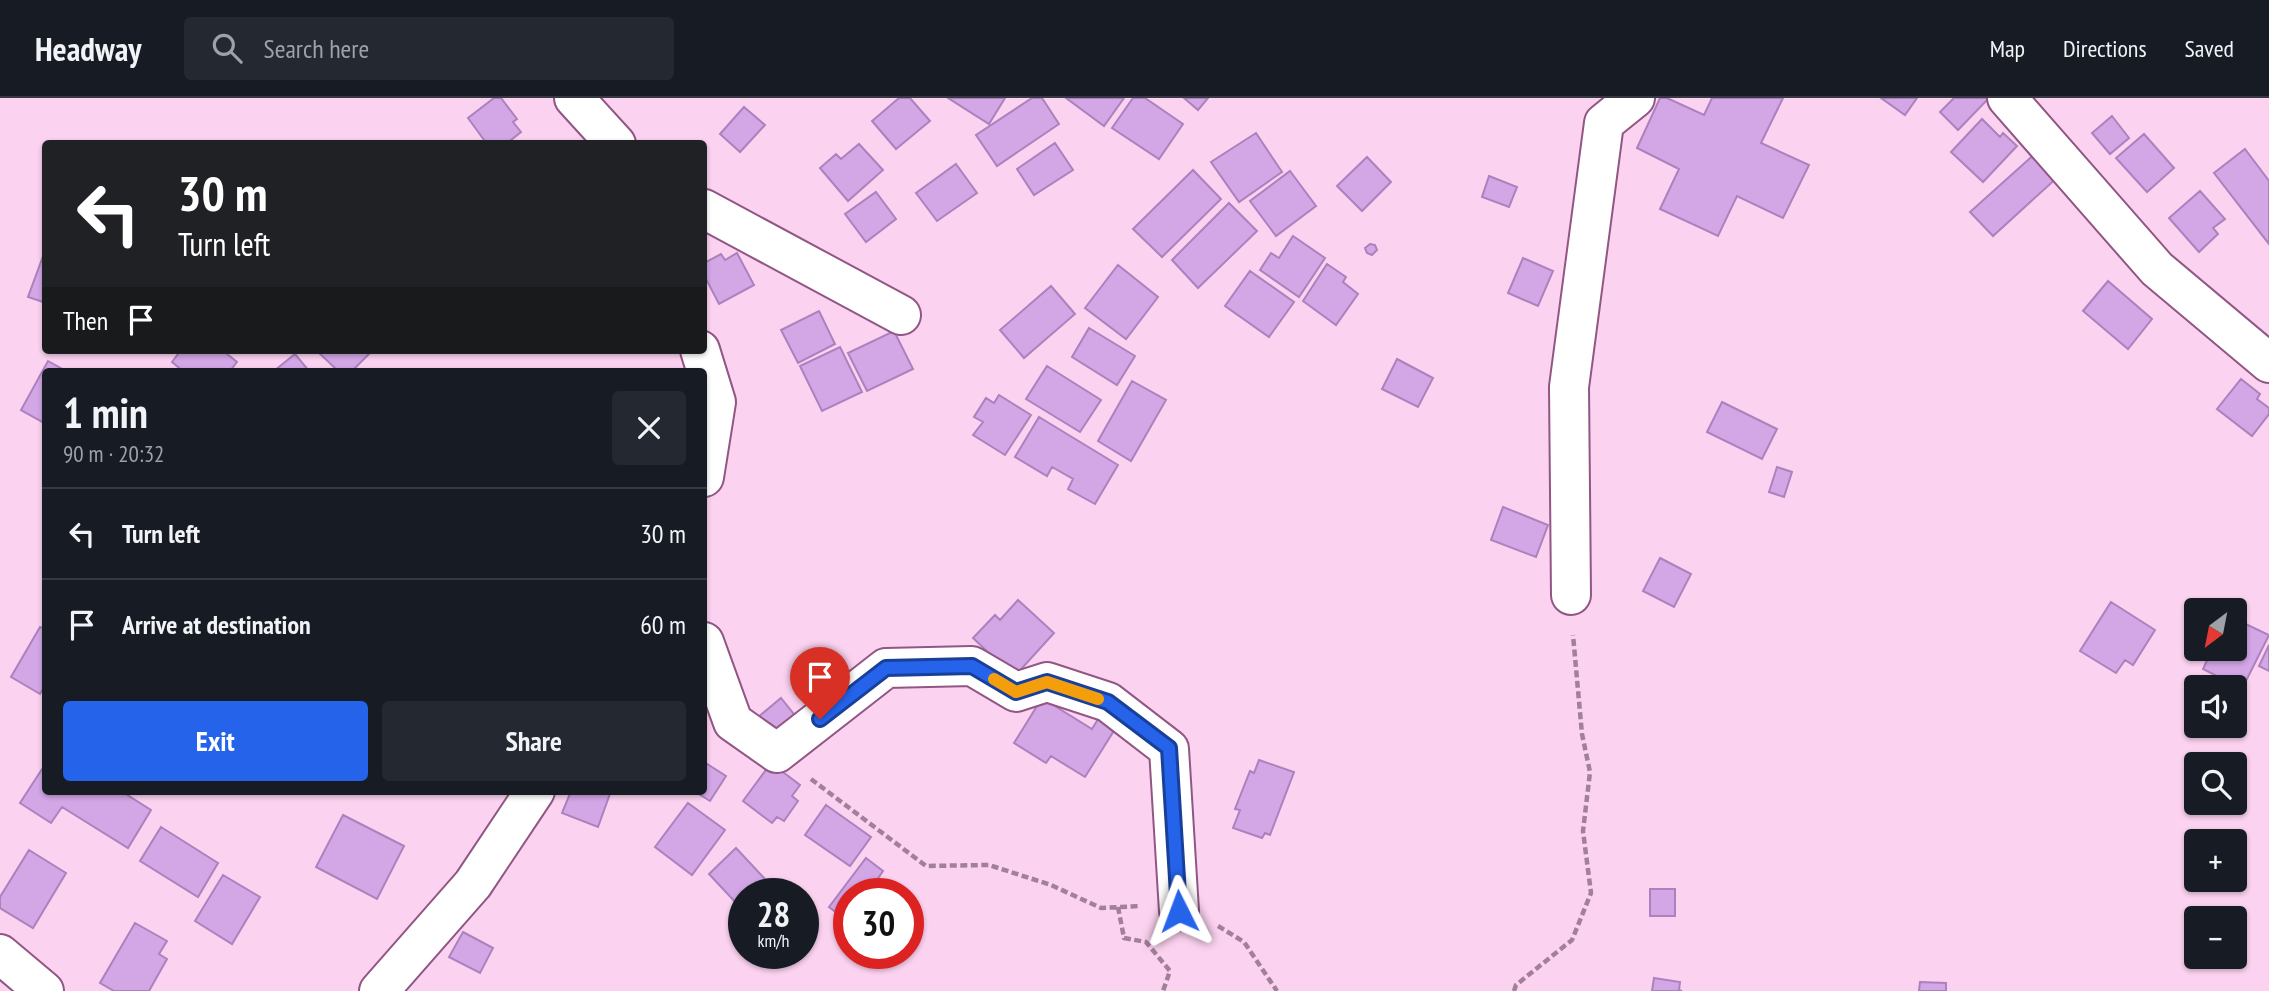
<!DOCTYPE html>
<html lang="en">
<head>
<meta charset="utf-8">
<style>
  body { margin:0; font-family:"PT Sans Narrow",sans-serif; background:#242831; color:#f1f3f6; height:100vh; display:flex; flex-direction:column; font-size:26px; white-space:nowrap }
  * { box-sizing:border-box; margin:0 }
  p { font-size:23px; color:#9ea1a6 }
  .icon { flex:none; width:38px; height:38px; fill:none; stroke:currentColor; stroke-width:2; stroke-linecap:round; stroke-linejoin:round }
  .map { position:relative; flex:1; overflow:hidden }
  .panel { position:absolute; left:42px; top:270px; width:665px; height:427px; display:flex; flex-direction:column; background:#171b24; border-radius:7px; box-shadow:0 2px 5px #0004 }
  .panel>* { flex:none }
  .banner { position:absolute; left:42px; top:42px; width:665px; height:214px; border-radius:7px; box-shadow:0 2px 5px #0004; background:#202124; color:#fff; overflow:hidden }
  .needle { width:46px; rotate:212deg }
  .controls { position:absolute; left:2184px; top:500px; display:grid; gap:14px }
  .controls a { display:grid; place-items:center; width:63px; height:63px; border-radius:7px; background:#171b24; box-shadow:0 2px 5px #0004; font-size:35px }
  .speed { position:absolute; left:728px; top:780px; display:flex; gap:14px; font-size:35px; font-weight:700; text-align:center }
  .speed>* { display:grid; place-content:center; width:91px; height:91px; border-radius:50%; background:#171b24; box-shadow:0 2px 5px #0004; line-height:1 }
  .speed small { font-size:18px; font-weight:400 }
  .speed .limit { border:10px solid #d22; background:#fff; color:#111 }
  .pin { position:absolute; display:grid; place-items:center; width:60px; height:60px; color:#fff; margin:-72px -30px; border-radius:50% 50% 50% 0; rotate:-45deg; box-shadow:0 0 7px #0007 }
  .pin .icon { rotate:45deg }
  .me { position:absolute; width:77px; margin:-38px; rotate:357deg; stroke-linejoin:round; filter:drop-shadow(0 0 5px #0008) }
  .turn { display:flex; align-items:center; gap:24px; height:147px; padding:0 21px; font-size:32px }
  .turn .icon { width:91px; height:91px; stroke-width:2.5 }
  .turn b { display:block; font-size:49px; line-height:60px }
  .then { display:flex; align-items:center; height:66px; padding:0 21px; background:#0003; gap:14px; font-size:26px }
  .round { display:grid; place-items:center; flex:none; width:74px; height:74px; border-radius:7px; background:#242831 }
  .head { display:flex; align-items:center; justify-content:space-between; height:119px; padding:0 21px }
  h1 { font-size:42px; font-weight:800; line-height:52px }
  .primary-button { display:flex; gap:14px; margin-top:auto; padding:14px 21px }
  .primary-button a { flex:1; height:80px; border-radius:7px; background:#2563eb; color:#fff; font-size:28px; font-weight:800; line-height:80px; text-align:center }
  .primary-button a+a { background:#242831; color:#f1f3f6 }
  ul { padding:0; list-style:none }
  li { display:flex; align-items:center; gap:21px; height:91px; padding:0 21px; border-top:2px solid #363941 }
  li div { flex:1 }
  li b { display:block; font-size:26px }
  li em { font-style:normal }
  header { display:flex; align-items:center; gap:42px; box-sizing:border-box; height:98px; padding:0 35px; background:#171b24; border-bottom:2px solid #363941 }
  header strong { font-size:33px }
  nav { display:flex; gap:38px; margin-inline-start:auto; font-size:24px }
  .search { width:490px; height:63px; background:#242831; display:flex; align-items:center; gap:18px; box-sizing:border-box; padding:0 24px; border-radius:7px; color:#9ea1a6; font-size:26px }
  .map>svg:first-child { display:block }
</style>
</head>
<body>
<header>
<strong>Headway</strong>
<div class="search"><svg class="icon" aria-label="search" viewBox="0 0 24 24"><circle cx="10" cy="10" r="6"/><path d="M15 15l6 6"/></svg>Search here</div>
<nav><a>Map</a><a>Directions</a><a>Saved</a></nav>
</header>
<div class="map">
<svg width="2269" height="893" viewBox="0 0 2269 893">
  <rect width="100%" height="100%" fill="#fbd2f0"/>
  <path fill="#d3a6e6" stroke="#ac81be" stroke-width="2" d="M 494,0 L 501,0 L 517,21 L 513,24 L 521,34 L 506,46 L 487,46 L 468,20 Z
    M 899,0 L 910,0 L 930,23 L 896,51 L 872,23 Z
    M 948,0 L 1005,0 L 989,26 Z
    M 1032,0 L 1042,0 L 1059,26 L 997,68 L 976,37 Z
    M 1066,0 L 1124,0 L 1104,28 Z
    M 1133,0 L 1145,0 L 1183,26 L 1159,61 L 1112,30 Z
    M 1184,0 L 1208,0 L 1198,12 Z
    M 1660,0 L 1667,0 L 1704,17 L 1712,0 L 1783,0 L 1761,45 L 1809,67 L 1783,120 L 1737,98 L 1718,138 L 1660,111 L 1679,71 L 1637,50 Z
    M 1881,0 L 1917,0 L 1905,17 Z
    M 1954,0 L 1989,0 L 1958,32 L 1940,14 Z
    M 744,9 L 765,27 L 740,54 L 720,36 Z
    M 2112,18 L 2129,40 L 2110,56 L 2092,35 Z
    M 1982,21 L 2000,39 L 2003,35 L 2017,48 L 1983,84 L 1951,54 Z
    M 1256,35 L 1282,74 L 1239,104 L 1211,64 Z
    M 2144,36 L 2174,70 L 2147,94 L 2116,60 Z
    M 1055,45 L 1073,72 L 1034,97 L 1017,71 Z
    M 859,46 L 883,72 L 848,103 L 820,70 L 836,56 L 841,61 Z
    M 2245,51 L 2269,83 L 2269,146 L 2214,75 Z
    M 2038,53 L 2060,77 L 1993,138 L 1970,114 Z
    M 1367,59 L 1391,84 L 1362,113 L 1337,88 Z
    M 956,66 L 977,95 L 937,123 L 916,95 Z
    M 1193,72 L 1221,101 L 1162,159 L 1133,131 Z
    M 1290,73 L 1316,108 L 1276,138 L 1250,103 Z
    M 1489,78 L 1517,89 L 1509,109 L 1482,99 Z
    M 2200,93 L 2225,121 L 2213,130 L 2218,136 L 2199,154 L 2169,120 Z
    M 876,94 L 896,121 L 866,144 L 845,116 Z
    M 1229,105 L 1257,133 L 1198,190 L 1172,162 Z
    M 1293,138 L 1325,160 L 1299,199 L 1260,172 L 1271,155 L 1279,160 Z
    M 1370,146 L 1375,147 L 1377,152 L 1372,157 L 1367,155 L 1365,150 Z
    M 46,150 L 46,205 L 28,199 Z
    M 737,155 L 754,187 L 719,206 L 704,177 L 704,165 L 721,156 L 725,162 Z
    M 1523,160 L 1553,173 L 1538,208 L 1508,195 Z
    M 1327,166 L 1346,179 L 1343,184 L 1358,196 L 1336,227 L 1303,203 Z
    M 1118,167 L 1158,199 L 1126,241 L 1085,210 Z
    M 1250,173 L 1294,204 L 1269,239 L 1225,208 Z
    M 2108,183 L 2152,221 L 2128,251 L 2083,213 Z
    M 1051,188 L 1075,216 L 1024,260 L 1000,232 Z
    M 819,213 L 835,246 L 798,265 L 781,232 Z
    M 1089,230 L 1135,258 L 1117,287 L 1072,259 Z
    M 894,233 L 913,271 L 867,293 L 848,255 Z
    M 840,249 L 862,294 L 822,313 L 800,268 Z
    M 181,252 L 222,252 L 237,264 L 230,273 L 183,273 L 172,264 Z
    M 316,252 L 367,252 L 370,255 L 352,273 L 338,273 Z
    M 295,256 L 309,273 L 274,273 Z
    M 1397,261 L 1433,280 L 1418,309 L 1382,291 Z
    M 48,263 L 66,273 L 46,273 L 46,326 L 21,312 Z
    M 1047,268 L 1101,302 L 1080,334 L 1026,301 Z
    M 2241,281 L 2260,296 L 2257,301 L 2269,310 L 2269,316 L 2252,338 L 2217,311 Z
    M 1132,283 L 1166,302 L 1131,363 L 1098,343 Z
    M 999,297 L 1031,317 L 1005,357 L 973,337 L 983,324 L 974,319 L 986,300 L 994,305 Z
    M 1722,304 L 1777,331 L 1762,361 L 1707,334 Z
    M 1039,319 L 1118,367 L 1095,406 L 1068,391 L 1073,381 L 1052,369 L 1047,378 L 1015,359 Z
    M 1777,369 L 1792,374 L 1784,399 L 1769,394 Z
    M 1503,409 L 1548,427 L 1536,459 L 1491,442 Z
    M 1660,460 L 1691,476 L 1674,509 L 1643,493 Z
    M 1018,502 L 1054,535 L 1014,579 L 973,540 L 995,517 L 1000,522 Z
    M 2111,504 L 2155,532 L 2133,567 L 2125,562 L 2116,575 L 2080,553 Z
    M 2235,521 L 2269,537 L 2242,591 L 2203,571 L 2212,551 L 2235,551 Z
    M 40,529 L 46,532 L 46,586 L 40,596 L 11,579 Z
    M 2269,547 L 2269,573 L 2259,568 Z
    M 781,600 L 797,620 L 774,640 L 757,620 Z
    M 1042,600 L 1092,631 L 1098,621 L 1115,631 L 1085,679 L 1051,658 L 1046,665 L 1014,645 Z
    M 1259,662 L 1294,674 L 1270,737 L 1265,735 L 1262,740 L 1233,730 L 1240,712 L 1235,711 L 1250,673 L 1254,675 Z
    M 704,664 L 726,678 L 710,703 L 694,693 L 704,693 Z
    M 46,665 L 46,693 L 121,693 L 151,712 L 128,750 L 62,709 L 51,725 L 20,705 Z
    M 771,665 L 800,687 L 792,698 L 798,703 L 784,723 L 777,719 L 772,725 L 743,703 Z
    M 571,693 L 611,693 L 598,729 L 562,715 Z
    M 688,705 L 725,732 L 692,777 L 655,749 Z
    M 826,707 L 871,739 L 850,768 L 805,737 Z
    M 343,717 L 404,748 L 377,801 L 316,769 Z
    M 161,729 L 218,765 L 198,799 L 140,763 Z
    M 736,750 L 765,781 L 749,796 L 744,796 L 744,801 L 738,807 L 709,776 Z
    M 29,752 L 66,775 L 33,830 L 0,810 L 0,799 Z
    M 866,760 L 883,773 L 877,782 L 882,785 L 874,796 L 849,796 L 849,819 L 846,822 L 829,809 Z
    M 223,777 L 260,799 L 232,846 L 195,823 Z
    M 1650,791 L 1675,791 L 1675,818 L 1650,818 Z
    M 135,825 L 167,843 L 159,856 L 167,861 L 149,893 L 114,893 L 100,885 Z
    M 463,834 L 493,850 L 480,875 L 449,859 Z
    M 1654,880 L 1680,884 L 1679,892 L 1682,893 L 1652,893 Z
    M 1920,884 L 1946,885 L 1946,893 L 1919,893 Z"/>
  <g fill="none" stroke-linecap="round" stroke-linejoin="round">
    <defs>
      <path id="minor" d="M 574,0 L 616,46
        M 2007,0 L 2157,171 L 2269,265
        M 704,111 L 901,217
        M 700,252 L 716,304 L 704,379
        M 1571,497 L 1569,289 L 1604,25 L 1635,0
        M 704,544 L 733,624 L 777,655 L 886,570 L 972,568 L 1016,594 L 1047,584 L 1108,604 L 1169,651 L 1179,813
        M 0,856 L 44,893
        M 379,893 L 473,786 L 535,693"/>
    </defs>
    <use href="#minor" stroke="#915684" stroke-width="42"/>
    <path stroke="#a2809a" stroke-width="4.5" stroke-dasharray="7 3.5" stroke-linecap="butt" d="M 811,681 L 926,768 L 989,767 L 1051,787 L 1101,810 L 1140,808
      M 1118,809 L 1124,840 L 1146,844 L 1170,873 L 1163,893
      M 1218,828 L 1244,844 L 1277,893
      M 1514,893 L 1516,887 L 1572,842 L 1591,795 L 1583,733 L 1590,674 L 1582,636 L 1573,537"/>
    <use href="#minor" stroke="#fff" stroke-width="38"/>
  </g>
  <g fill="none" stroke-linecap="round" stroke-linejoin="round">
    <defs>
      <path id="route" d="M 820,621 L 886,570 L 972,568 L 1016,594 L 1047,584 L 1108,604 L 1169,650 L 1179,813"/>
    </defs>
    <use href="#route" stroke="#184099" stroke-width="18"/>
    <use href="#route" stroke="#2563eb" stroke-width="12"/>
    <path stroke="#f59e0b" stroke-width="12" d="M 994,581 L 1016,594 L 1047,584 L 1098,601"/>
  </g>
</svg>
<div class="controls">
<a><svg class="needle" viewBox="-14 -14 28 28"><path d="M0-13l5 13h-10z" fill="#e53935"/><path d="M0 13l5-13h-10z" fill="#9ea1a6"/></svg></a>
<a><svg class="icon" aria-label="sound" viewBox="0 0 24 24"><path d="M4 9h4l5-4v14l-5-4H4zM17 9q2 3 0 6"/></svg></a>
<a><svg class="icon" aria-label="search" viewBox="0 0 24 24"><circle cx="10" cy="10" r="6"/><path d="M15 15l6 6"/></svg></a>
<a>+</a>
<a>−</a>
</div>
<div class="speed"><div>28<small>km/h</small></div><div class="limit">30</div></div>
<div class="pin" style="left:820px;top:621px;background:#d93025"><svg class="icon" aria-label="arrive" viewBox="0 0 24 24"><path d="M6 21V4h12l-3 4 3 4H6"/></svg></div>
<svg class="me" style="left:1179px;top:813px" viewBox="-20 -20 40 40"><path d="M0-17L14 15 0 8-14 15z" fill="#2563eb" stroke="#fff" stroke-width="4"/></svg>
<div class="banner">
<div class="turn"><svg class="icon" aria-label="left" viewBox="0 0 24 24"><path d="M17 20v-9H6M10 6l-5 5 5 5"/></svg><div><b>30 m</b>Turn left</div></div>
<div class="then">Then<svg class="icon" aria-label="arrive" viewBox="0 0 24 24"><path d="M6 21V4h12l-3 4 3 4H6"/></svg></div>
</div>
<section class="panel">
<div class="head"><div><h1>1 min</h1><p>90 m · 20:32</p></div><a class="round"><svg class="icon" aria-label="close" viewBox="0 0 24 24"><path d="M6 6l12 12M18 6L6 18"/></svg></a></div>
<ul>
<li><svg class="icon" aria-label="left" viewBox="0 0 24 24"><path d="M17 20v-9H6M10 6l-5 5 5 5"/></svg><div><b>Turn left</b></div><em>30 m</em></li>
<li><svg class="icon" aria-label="arrive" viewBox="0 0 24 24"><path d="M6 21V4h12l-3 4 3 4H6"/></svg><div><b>Arrive at destination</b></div><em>60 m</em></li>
</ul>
<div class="primary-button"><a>Exit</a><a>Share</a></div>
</section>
</div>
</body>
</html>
